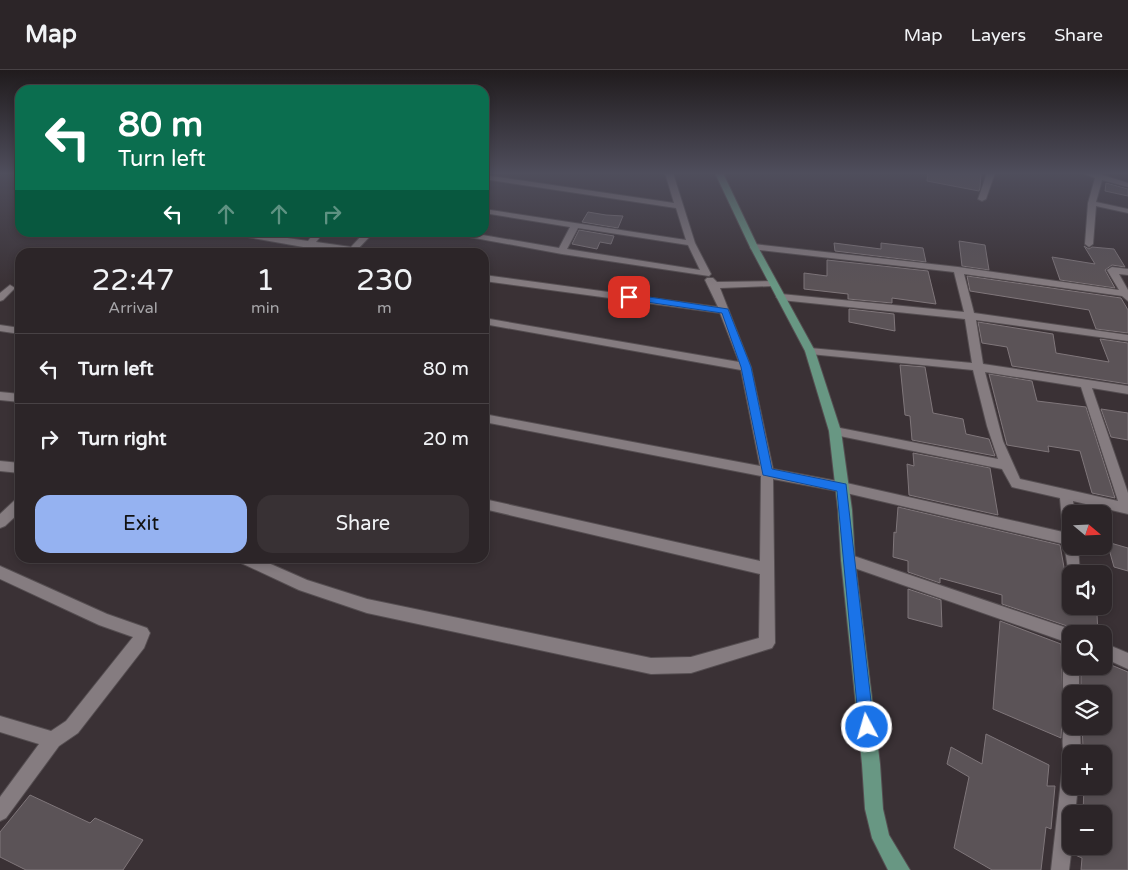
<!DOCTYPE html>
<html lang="en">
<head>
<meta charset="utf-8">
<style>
  body { margin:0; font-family:"Varela Round",sans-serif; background:#383134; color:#f1f3f6; height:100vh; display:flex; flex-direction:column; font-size:19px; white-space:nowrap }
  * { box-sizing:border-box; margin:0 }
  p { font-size:16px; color:#a6a5a8 }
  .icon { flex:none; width:28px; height:28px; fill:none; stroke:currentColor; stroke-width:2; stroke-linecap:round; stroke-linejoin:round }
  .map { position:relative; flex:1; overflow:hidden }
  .drawer { position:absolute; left:15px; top:178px; width:474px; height:315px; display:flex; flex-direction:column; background:#2c2528; border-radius:15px; box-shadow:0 2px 8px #0003,0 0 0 1px #484245 }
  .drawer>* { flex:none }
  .top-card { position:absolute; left:15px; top:15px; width:474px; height:152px; border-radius:15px; box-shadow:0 2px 8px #0003,0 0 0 1px #484245; background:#0b6e4f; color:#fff; overflow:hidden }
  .needle { width:32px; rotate:109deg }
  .controls { position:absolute; left:1062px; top:435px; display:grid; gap:10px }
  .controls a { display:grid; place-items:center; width:50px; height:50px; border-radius:10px; background:#2c2528; box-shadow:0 2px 8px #0003,0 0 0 1px #484245; font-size:25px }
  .pin { position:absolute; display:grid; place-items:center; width:42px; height:42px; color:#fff; margin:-21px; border-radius:10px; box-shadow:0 2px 8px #0006 }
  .me { position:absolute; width:55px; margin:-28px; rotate:354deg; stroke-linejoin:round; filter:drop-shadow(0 0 4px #0008) }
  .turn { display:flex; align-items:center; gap:18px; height:105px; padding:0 20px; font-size:22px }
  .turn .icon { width:65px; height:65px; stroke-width:2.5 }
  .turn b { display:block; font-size:35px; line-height:42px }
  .lanes { display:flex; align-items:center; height:48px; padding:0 20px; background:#0003; justify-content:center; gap:25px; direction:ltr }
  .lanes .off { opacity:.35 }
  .eta { display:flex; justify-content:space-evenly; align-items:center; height:85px; text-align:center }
  .eta b { font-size:30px; font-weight:600; line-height:35px }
  .cta { display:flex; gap:10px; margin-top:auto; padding:10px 20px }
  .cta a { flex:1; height:58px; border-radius:15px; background:#95b2f1; color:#111; font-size:20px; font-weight:600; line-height:58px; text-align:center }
  .cta a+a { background:#383134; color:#f1f3f6 }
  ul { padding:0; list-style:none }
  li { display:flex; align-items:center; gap:15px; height:70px; padding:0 20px; border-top:1px solid #484245 }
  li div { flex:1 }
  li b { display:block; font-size:19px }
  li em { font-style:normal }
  header { display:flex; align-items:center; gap:30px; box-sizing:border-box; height:70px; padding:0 25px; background:#2c2528; border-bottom:1px solid #484245 }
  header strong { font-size:24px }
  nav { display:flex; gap:28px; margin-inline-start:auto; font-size:18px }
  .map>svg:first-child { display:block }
</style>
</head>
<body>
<header>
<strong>Map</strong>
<nav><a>Map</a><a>Layers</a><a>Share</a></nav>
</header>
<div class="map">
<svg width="1128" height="800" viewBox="0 0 1128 800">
  <rect width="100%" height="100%" fill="#3a3135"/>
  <path fill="#5b5357" stroke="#7f767a" d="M 928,103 L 981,103 L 980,118 L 979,121 L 927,111 Z
    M 1106,113 L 1128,119 L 1128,126 L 1105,121 Z
    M 588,142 L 606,145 L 623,146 L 618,158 L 582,152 Z
    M 579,160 L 614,166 L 611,174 L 600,172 L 597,179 L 572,174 Z
    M 959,171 L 985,175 L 989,200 L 962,196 Z
    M 834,173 L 881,179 L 881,173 L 923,178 L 926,192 L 835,181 Z
    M 1084,176 L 1089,179 L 1092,177 L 1114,179 L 1125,197 L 1112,195 L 1105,200 L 1115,218 L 1060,210 L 1052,187 L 1095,194 Z
    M 827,190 L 928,201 L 936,234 L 892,228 L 892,233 L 848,229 L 848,224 L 804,219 L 804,203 L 827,206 Z
    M 967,206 L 1121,228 L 1128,240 L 1128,263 L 1096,259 L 1089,240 L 970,221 Z
    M 849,239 L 894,244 L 895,261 L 849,252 Z
    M 978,252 L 1053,264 L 1056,283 L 1109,292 L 1100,269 L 1128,273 L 1128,314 L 1012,296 L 1007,277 L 982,273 Z
    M 900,295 L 925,297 L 933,343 L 963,349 L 966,364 L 989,369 L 995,386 L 912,370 L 910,346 L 905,345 Z
    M 989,304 L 1032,311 L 1037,331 L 1086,337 L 1115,428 L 1092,423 L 1080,381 L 1048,376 L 1049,382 L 1007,375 Z
    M 1101,339 L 1128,343 L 1128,370 L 1111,367 Z
    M 913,383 L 990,398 L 998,445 L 909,425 L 907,394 L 914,396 Z
    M 898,437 L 1060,475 L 1071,536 L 1097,544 L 1098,564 L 1091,564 L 1002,534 L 1002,525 L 940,508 L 940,513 L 908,502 L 908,491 L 893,487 L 894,462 L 896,463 Z
    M 1107,472 L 1128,478 L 1128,501 L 1114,497 Z
    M 908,519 L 941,530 L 942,557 L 908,548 Z
    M 1000,551 L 1061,574 L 1063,629 L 1061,668 L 993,639 Z
    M 1104,592 L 1128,602 L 1128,800 L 1081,800 L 1082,788 L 1073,784 L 1074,776 L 1104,776 L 1104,744 L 1083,744 L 1084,716 L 1104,716 L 1104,684 L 1085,684 L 1086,679 L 1083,677 L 1082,656 L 1104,656 L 1104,624 L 1081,624 L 1081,596 L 1104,596 Z
    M 986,664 L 1049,695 L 1047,716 L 1055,716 L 1051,759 L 1046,757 L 1041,800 L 992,800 L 954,778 L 969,707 L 947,694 L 951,677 L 982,694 Z
    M 30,725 L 90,753 L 95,748 L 143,770 L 123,800 L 26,800 L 0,787 L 0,762 Z"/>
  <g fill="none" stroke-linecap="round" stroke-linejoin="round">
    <defs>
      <path id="street" d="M 665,103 L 673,103 L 695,173 L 711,204 L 709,206 L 562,184 L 442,162 L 465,162 L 559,178 L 570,157 L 484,143 L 484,139 L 686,170 L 676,138 L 484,109 L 484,105 L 674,133 ZM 578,158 L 688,175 L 700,200 L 567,179 Z
        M 987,103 L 995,103 L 986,129 L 982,131 L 978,129 Z
        M 1083,103 L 1096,103 L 1128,113 L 1128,117 L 1102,110 L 1096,132 L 1128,139 L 1128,143 L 1096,136 L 1093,174 L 1089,177 L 1085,174 L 1088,133 L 1095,108 Z
        M 219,162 L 245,162 L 308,171 L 315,162 L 324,162 L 316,172 L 351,177 L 365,162 L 374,162 L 355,182 L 309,178 Z
        M 754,174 L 958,197 L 1119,220 L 1107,200 L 1112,197 L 1128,199 L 1128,205 L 1119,204 L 1128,220 L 1128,231 L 1122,226 L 964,204 L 974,243 L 1128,265 L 1128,271 L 976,250 L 983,294 L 1128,316 L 1128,324 L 1092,318 L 1128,423 L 1128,444 L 1073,431 L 1075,444 L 1071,444 L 1071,476 L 1078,476 L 1080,504 L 1069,505 L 1064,474 L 842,422 L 773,409 L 775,573 L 772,578 L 691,603 L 651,604 L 367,543 L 299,520 L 239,492 L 237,488 L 257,488 L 307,510 L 367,529 L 651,588 L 691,587 L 759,568 L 760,504 L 484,439 L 484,429 L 760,491 L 761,406 L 484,352 L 484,344 L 760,396 L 741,300 L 484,254 L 484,248 L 739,292 L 720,243 L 484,211 L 484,205 L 718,237 L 705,210 L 707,208 L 713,208 L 717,212 L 776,211 L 776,215 L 773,216 L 720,218 L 751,297 L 773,399 L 842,412 L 1063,462 L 1060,428 L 1012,417 L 1002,399 L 835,365 L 829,361 L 835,357 L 998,389 L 987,356 L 973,300 L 810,284 L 805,281 L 810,278 L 972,293 L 965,249 L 781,230 L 776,227 L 781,224 L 964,242 L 954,202 L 751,179 L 750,177 ZM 985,302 L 1081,317 L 1118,431 L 1020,409 L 1003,371 Z
        M 10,215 L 15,218 L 3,230 L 0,231 L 0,223 Z
        M 0,255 L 20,258 L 20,264 L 0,261 Z
        M 0,322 L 20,324 L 20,332 L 0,330 Z
        M 0,391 L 20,393 L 20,403 L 0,401 Z
        M 20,429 L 20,442 L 5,456 L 0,458 L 0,444 L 15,430 Z
        M 848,484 L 1076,561 L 1078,564 L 1071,564 L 1071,596 L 1079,596 L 1079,624 L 1071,624 L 1071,632 L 1065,630 L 1063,624 L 1063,571 L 843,494 L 841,490 L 843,486 Z
        M 0,496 L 107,544 L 147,558 L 150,563 L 144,578 L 78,663 L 59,676 L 6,748 L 0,751 L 0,727 L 39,674 L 0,662 L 0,646 L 51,661 L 66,651 L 133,567 L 99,555 L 0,509 Z
        M 1104,573 L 1128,583 L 1128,599 L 1104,588 Z
        M 1071,648 L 1071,656 L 1080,656 L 1081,684 L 1071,684 L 1071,692 L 1066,690 C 1061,679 1062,661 1066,650 Z
        M 1071,693 L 1071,716 L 1078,716 L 1075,744 L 1071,744 L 1072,776 L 1069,800 L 1051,800 L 1062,702 L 1065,696 Z"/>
      <path id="secondary" d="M 715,103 L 723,103 L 758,177 L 815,281 L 841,361 L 852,440 L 855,490 L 880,694 L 883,739 L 889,765 L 910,800 L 888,800 L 872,768 L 865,739 L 862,694 L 841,490 L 838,440 L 829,361 L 805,281 L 750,177 Z"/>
    </defs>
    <use href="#street" stroke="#554e51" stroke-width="2"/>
    <use href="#secondary" stroke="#554e51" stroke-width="2"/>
    <use href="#street" fill="#857c80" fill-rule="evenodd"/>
    <use href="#secondary" fill="#689783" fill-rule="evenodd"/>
  </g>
  <linearGradient id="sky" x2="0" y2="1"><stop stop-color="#201b1d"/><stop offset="0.48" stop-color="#4f4e5c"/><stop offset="1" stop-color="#4f4e5c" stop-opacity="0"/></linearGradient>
  <rect width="1128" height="215" fill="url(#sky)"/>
  <path fill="#1a73e8" stroke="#114b97" d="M 629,224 L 728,239 L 751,297 L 772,399 L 846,414 L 874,657 L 872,662 L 867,664 L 861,662 L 859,657 L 837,421 L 763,405 L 741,297 L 722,243 L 626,229 L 626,225 Z"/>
</svg>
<div class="controls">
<a><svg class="needle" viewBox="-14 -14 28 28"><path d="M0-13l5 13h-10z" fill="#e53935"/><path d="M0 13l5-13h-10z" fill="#a6a5a8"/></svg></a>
<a><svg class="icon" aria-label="sound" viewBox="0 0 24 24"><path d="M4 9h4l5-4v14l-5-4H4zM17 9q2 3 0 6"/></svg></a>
<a><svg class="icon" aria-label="search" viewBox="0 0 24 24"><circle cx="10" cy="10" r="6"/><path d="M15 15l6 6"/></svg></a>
<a><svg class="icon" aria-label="layers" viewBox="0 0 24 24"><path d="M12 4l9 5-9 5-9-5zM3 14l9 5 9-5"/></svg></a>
<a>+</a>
<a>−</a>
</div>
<div class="pin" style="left:629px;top:227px;background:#d93025"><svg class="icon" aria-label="arrive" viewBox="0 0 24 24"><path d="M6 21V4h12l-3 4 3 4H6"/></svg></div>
<svg class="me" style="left:867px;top:657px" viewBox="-20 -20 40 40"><circle r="17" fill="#1a73e8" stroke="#fff" stroke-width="3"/><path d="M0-11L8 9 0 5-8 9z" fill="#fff"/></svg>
<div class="top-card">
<div class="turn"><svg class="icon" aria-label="left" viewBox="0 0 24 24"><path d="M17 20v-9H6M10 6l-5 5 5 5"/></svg><div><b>80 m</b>Turn left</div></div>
<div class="lanes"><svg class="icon" aria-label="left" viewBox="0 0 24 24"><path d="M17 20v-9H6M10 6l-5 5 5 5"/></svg><svg class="icon off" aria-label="ahead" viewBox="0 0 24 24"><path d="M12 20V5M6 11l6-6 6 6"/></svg><svg class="icon off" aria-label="ahead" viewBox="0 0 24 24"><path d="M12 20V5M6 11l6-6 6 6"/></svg><svg class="icon off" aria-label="right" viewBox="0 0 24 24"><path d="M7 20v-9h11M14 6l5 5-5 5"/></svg></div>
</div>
<section class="drawer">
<div class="eta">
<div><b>22:47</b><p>Arrival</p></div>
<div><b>1</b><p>min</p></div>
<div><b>230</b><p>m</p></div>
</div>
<ul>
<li><svg class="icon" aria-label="left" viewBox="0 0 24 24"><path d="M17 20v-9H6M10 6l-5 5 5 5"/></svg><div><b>Turn left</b></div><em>80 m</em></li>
<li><svg class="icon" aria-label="right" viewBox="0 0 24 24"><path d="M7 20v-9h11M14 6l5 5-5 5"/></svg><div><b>Turn right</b></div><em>20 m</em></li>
</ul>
<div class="cta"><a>Exit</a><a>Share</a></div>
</section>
</div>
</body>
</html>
